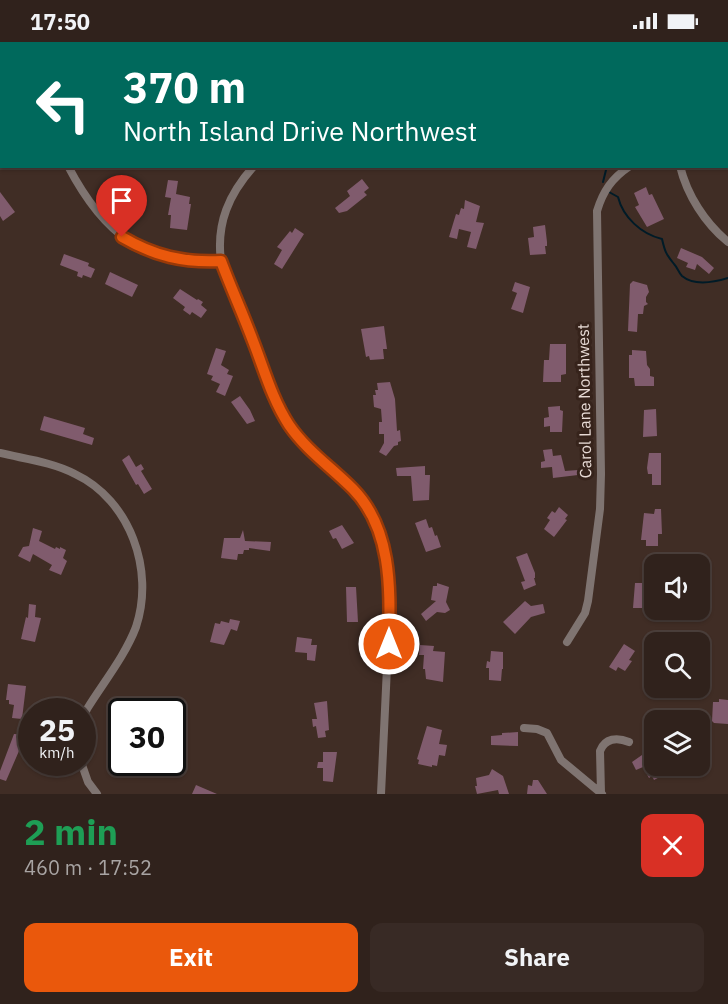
<!DOCTYPE html>
<html lang="en">
<head>
<meta charset="utf-8">
<style>
  body { margin:0; font-family:"IBM Plex Sans",sans-serif; background:#382a25; color:#f1f3f6; height:100vh; display:flex; flex-direction:column; font-size:22px; white-space:nowrap }
  * { box-sizing:border-box; margin:0 }
  p { font-size:20px; color:#a8a4a3 }
  .icon { flex:none; width:33px; height:33px; fill:none; stroke:currentColor; stroke-width:2; stroke-linecap:round; stroke-linejoin:round }
  .map { position:relative; height:752px; overflow:hidden }
  .details { display:flex; flex-direction:column; background:#30221c; flex:1 }
  .details>* { flex:none }
  .guide { position:absolute; left:0px; top:0px; width:729px; height:126px; box-shadow:0 2px 4px #0004,0 0 0 2px #4b3f3b; background:#00695c; color:#fff; overflow:hidden }
  .tools { position:absolute; left:644px; top:512px; display:grid; gap:12px }
  .tools a { display:grid; place-items:center; width:66px; height:66px; border-radius:12px; background:#30221c; box-shadow:0 2px 4px #0004,0 0 0 2px #4b3f3b; font-size:30px }
  .speed { position:absolute; left:18px; top:656px; display:flex; gap:12px; font-size:30px; font-weight:700; text-align:center }
  .speed>* { display:grid; place-content:center; width:78px; height:78px; border-radius:50%; background:#30221c; box-shadow:0 2px 4px #0004,0 0 0 2px #4b3f3b; line-height:1 }
  .speed small { font-size:15px; font-weight:400 }
  .speed .limit { border:3px solid #111; border-radius:9px; background:#fff; color:#111 }
  .pin { position:absolute; display:grid; place-items:center; width:51px; height:51px; color:#fff; margin:-62px -26px; border-radius:50% 50% 50% 0; rotate:-45deg; box-shadow:0 0 6px #0007 }
  .pin .icon { rotate:45deg }
  .me { position:absolute; width:66px; margin:-33px; rotate:0deg; stroke-linejoin:round; filter:drop-shadow(0 0 4px #0008) }
  .turn { display:flex; align-items:center; gap:21px; height:126px; padding:0 24px; font-size:27px }
  .turn .icon { width:78px; height:78px; stroke-width:2.5 }
  .turn b { display:block; font-size:42px; line-height:51px }
  .round { display:grid; place-items:center; flex:none; width:63px; height:63px; border-radius:12px; background:#382a25 }
  .overview { display:flex; align-items:center; justify-content:space-between; height:102px; padding:0 24px }
  h1 { font-size:36px; font-weight:700; line-height:45px; color:#1e9e55 }
  .button { display:flex; gap:12px; margin-top:auto; padding:12px 24px }
  .button a { flex:1; height:69px; border-radius:12px; background:#ea580c; color:#fff; font-size:24px; font-weight:700; line-height:69px; text-align:center }
  .button a+a { background:#382a25; color:#f1f3f6 }
  .status { display:flex; justify-content:space-between; align-items:center; height:42px; padding:0 30px; background:#30221c; direction:ltr }
  .status svg { height:16px; fill:currentColor }
  .map>svg:first-child { display:block }
</style>
</head>
<body>
<div class="status"><b>17:50</b><svg viewBox="0 0 49 12"><path d="M0 12V9h3v3zM5 12V6h3v6zM10 12V3h3v9zM15 12V0h3v12zM26 1h20v11H26zM47 4h2v5h-2z"/></svg></div>
<div class="map">
<svg width="728" height="752" viewBox="0 0 728 752">
  <rect width="100%" height="100%" fill="#402d25"/>
  <g fill="none" stroke-linecap="round" stroke-linejoin="round">
    <path stroke="#001b27" stroke-width="2" d="M 603,140 L 607,124
      M 609,150 L 618,155 C 623,175 641,192 662,197 C 665,210 666,212 674,222 C 677,225 679,231 682,234 C 694,244 715,240 728,236"/>
  </g>
  <path fill="#805b6d" d="M 362,137 L 369,146 L 364,150 L 367,153 L 347,169 L 339,171 L 335,166 L 350,154 L 347,149 Z
    M 168,138 L 178,139 L 176,152 L 190,155 L 189,162 L 191,162 L 187,188 L 170,186 L 171,173 L 168,173 L 171,156 L 165,155 Z
    M 646,145 L 649,153 L 652,152 L 664,177 L 647,185 L 635,165 L 639,163 L 634,151 Z
    M 0,150 L 15,170 L 3,179 L 0,174 Z
    M 465,158 L 480,164 L 476,180 L 484,181 L 476,207 L 467,205 L 471,190 L 459,187 L 457,197 L 449,195 L 456,172 L 459,173 L 461,166 L 464,167 Z
    M 545,183 L 547,200 L 547,204 L 545,204 L 546,212 L 530,213 L 528,196 L 534,195 L 533,185 Z
    M 295,186 L 304,192 L 282,227 L 274,222 L 282,208 L 277,205 L 290,189 L 292,191 Z
    M 681,206 L 702,215 L 714,226 L 709,232 L 697,222 L 695,228 L 686,225 L 688,221 L 677,216 Z
    M 64,212 L 89,221 L 88,224 L 95,227 L 91,236 L 83,233 L 82,236 L 77,234 L 78,230 L 60,223 Z
    M 110,230 L 138,243 L 132,255 L 105,242 Z
    M 633,239 L 647,243 L 649,250 L 646,255 L 646,260 L 648,262 L 644,264 L 643,272 L 638,272 L 637,290 L 628,289 L 630,242 Z
    M 515,240 L 530,245 L 523,271 L 511,267 L 517,251 L 512,249 Z
    M 180,247 L 197,258 L 198,257 L 203,260 L 201,263 L 207,268 L 201,276 L 192,270 L 190,273 L 183,268 L 185,265 L 173,256 Z
    M 384,284 L 387,307 L 383,307 L 384,317 L 370,318 L 369,314 L 366,315 L 361,287 Z
    M 550,302 L 566,302 L 566,332 L 561,333 L 561,340 L 543,340 L 544,318 L 549,318 Z
    M 216,306 L 226,309 L 221,323 L 229,328 L 227,332 L 233,334 L 225,354 L 216,350 L 220,342 L 211,338 L 213,334 L 207,332 Z
    M 632,308 L 646,309 L 647,323 L 650,327 L 650,334 L 654,335 L 654,344 L 635,344 L 634,336 L 629,336 L 629,313 L 632,313 Z
    M 390,340 L 395,357 L 397,389 L 400,388 L 401,399 L 398,400 L 398,403 L 394,404 L 386,414 L 379,410 L 384,401 L 384,392 L 379,392 L 379,380 L 382,380 L 381,367 L 374,365 L 373,353 L 376,353 L 375,348 L 378,348 L 377,341 Z
    M 240,354 L 250,368 L 255,379 L 247,382 L 231,360 Z
    M 560,364 L 560,368 L 563,369 L 562,390 L 550,390 L 550,384 L 544,385 L 544,376 L 549,375 L 548,365 Z
    M 656,367 L 657,394 L 643,395 L 644,368 Z
    M 44,374 L 85,386 L 83,392 L 94,396 L 92,403 L 40,388 Z
    M 552,407 L 553,414 L 561,413 L 565,429 L 578,428 L 578,433 L 553,436 L 552,425 L 541,426 L 541,420 L 545,419 L 543,408 Z
    M 649,411 L 661,411 L 661,443 L 652,443 L 652,432 L 648,432 L 647,426 Z
    M 129,413 L 136,425 L 141,422 L 144,427 L 141,429 L 152,447 L 144,452 L 138,442 L 136,443 L 122,418 Z
    M 425,424 L 425,433 L 430,433 L 429,458 L 413,459 L 411,434 L 397,434 L 396,426 Z
    M 559,465 L 568,473 L 565,477 L 567,478 L 554,495 L 544,487 L 550,478 L 547,476 L 552,469 L 555,471 Z
    M 655,467 L 661,467 L 662,492 L 658,492 L 658,504 L 646,504 L 646,498 L 641,498 L 644,471 L 654,472 Z
    M 426,477 L 429,486 L 432,485 L 435,494 L 437,493 L 441,505 L 426,510 L 415,481 Z
    M 342,483 L 354,501 L 342,507 L 336,496 L 333,497 L 329,489 Z
    M 33,486 L 42,489 L 39,499 L 55,507 L 56,505 L 60,507 L 60,505 L 66,508 L 63,516 L 67,519 L 61,533 L 49,528 L 52,523 L 33,512 L 30,520 L 18,514 L 23,505 L 29,504 Z
    M 243,488 L 245,499 L 271,500 L 270,509 L 249,506 L 249,508 L 244,508 L 243,512 L 238,512 L 237,518 L 221,516 L 224,496 L 240,496 Z
    M 527,511 L 535,531 L 535,536 L 534,536 L 536,543 L 524,548 L 521,540 L 525,539 L 516,515 Z
    M 437,541 L 449,545 L 446,560 L 450,568 L 445,571 L 437,570 L 426,579 L 421,572 L 436,559 L 431,558 L 433,544 L 437,544 Z
    M 635,541 L 650,541 L 652,561 L 647,561 L 646,566 L 633,566 Z
    M 346,545 L 356,545 L 358,580 L 347,580 Z
    M 525,559 L 531,564 L 543,562 L 545,571 L 531,575 L 515,592 L 503,580 Z
    M 29,562 L 36,563 L 35,575 L 41,576 L 35,600 L 21,597 L 26,575 L 28,576 Z
    M 230,577 L 240,579 L 237,589 L 231,587 L 224,603 L 210,600 L 215,581 L 220,582 L 221,579 L 229,581 Z
    M 297,595 L 312,597 L 311,603 L 317,603 L 315,619 L 307,618 L 307,611 L 295,610 Z
    M 624,602 L 635,609 L 629,618 L 632,619 L 625,629 L 618,625 L 616,629 L 609,625 Z
    M 420,603 L 434,604 L 433,609 L 445,610 L 443,640 L 426,637 L 425,627 L 423,627 L 424,613 L 419,613 Z
    M 491,609 L 503,610 L 503,627 L 502,627 L 501,639 L 489,638 L 489,626 L 486,626 L 487,619 L 490,620 Z
    M 8,642 L 26,644 L 22,677 L 12,676 L 14,663 L 9,662 L 9,658 L 6,658 Z
    M 159,654 L 163,669 L 151,669 L 150,655 Z
    M 719,657 L 728,658 L 728,682 L 714,681 L 712,679 L 713,660 L 719,660 Z
    M 327,659 L 329,688 L 325,689 L 326,695 L 318,696 L 316,684 L 313,685 L 312,677 L 317,677 L 314,661 Z
    M 427,684 L 442,688 L 439,702 L 447,703 L 445,714 L 439,713 L 437,724 L 432,723 L 432,725 L 418,722 L 419,718 L 417,717 Z
    M 518,690 L 518,704 L 491,703 L 491,694 L 502,693 L 502,691 Z
    M 14,692 L 32,693 L 32,701 L 22,702 L 6,739 L 0,737 L 0,729 Z
    M 652,706 L 654,711 L 654,723 L 667,723 L 671,729 L 654,738 L 652,734 L 649,736 L 643,725 L 636,728 L 632,720 Z
    M 323,710 L 337,710 L 333,740 L 323,739 L 323,726 L 317,726 L 318,720 L 323,720 Z
    M 492,727 L 503,734 L 509,752 L 499,752 L 498,748 L 477,752 L 475,744 L 477,744 L 476,736 L 489,733 Z
    M 533,738 L 538,738 L 547,752 L 527,752 L 528,743 L 532,744 Z
    M 196,743 L 217,752 L 192,752 Z"/>
  <g fill="none" stroke-linecap="round" stroke-linejoin="round">
    <path stroke="#7f7471" stroke-width="8" d="M 299,2 L 299,0
      M 0,30 L 2,32
      M 68,124 C 103,191 143,224 221,219
      M 254,124 C 229,152 216,181 221,219 L 278,363 L 289,383 L 308,407 L 356,450 L 380,493 L 387,522 L 389,583 L 381,752
      M 680,124 C 687,153 705,181 728,200
      M 0,411 C 25,417 52,420 75,432 C 130,458 155,528 136,585 C 125,614 103,641 87,667 L 82,678
      M 567,600 L 585,571 L 588,559 L 600,467 L 601,432 L 597,169 C 603,149 612,136 630,124
      M 524,686 L 537,687 L 547,691 L 561,718 L 602,752
      M 81,720 L 88,740 L 97,752
      M 601,751 L 600,709 C 605,696 617,695 629,700"/>
  </g>
  <g fill="none" stroke-linecap="round" stroke-linejoin="round">
    <defs>
      <path id="route" d="M 122,195 C 154,214 184,221 221,219 C 231,246 243,272 253,299 C 264,327 272,357 289,383 C 306,408 331,425 353,447 C 393,488 390,549 389,602"/>
    </defs>
    <use href="#route" stroke="#983908" stroke-width="15"/>
    <use href="#route" stroke="#ea580c" stroke-width="10"/>
  </g>
  <g text-anchor="middle" dominant-baseline="central" stroke-width="6" stroke-linejoin="round" paint-order="stroke">
    <g font-size="16" fill="#e8dbd6" stroke="#36231b">
      <text transform="translate(584 359) rotate(-91)">Carol Lane Northwest</text>
    </g>
  </g>
</svg>
<div class="tools">
<a><svg class="icon" aria-label="sound" viewBox="0 0 24 24"><path d="M4 9h4l5-4v14l-5-4H4zM17 9q2 3 0 6"/></svg></a>
<a><svg class="icon" aria-label="search" viewBox="0 0 24 24"><circle cx="10" cy="10" r="6"/><path d="M15 15l6 6"/></svg></a>
<a><svg class="icon" aria-label="layers" viewBox="0 0 24 24"><path d="M12 4l9 5-9 5-9-5zM3 14l9 5 9-5"/></svg></a>
</div>
<div class="speed"><div>25<small>km/h</small></div><div class="limit">30</div></div>
<div class="pin" style="left:122px;top:195px;background:#d93025"><svg class="icon" aria-label="arrive" viewBox="0 0 24 24"><path d="M6 21V4h12l-3 4 3 4H6"/></svg></div>
<svg class="me" style="left:389px;top:602px" viewBox="-20 -20 40 40"><circle r="17" fill="#ea580c" stroke="#fff" stroke-width="3"/><path d="M0-11L8 9 0 5-8 9z" fill="#fff"/></svg>
<div class="guide">
<div class="turn"><svg class="icon" aria-label="left" viewBox="0 0 24 24"><path d="M17 20v-9H6M10 6l-5 5 5 5"/></svg><div><b>370 m</b>North Island Drive Northwest</div></div>
</div>
</div>
<section class="details">
<div class="overview"><div><h1>2 min</h1><p>460 m · 17:52</p></div><a class="round" style="background:#d93025;color:#fff"><svg class="icon" aria-label="close" viewBox="0 0 24 24"><path d="M6 6l12 12M18 6L6 18"/></svg></a></div>
<div class="button"><a>Exit</a><a>Share</a></div>
</section>
</body>
</html>
